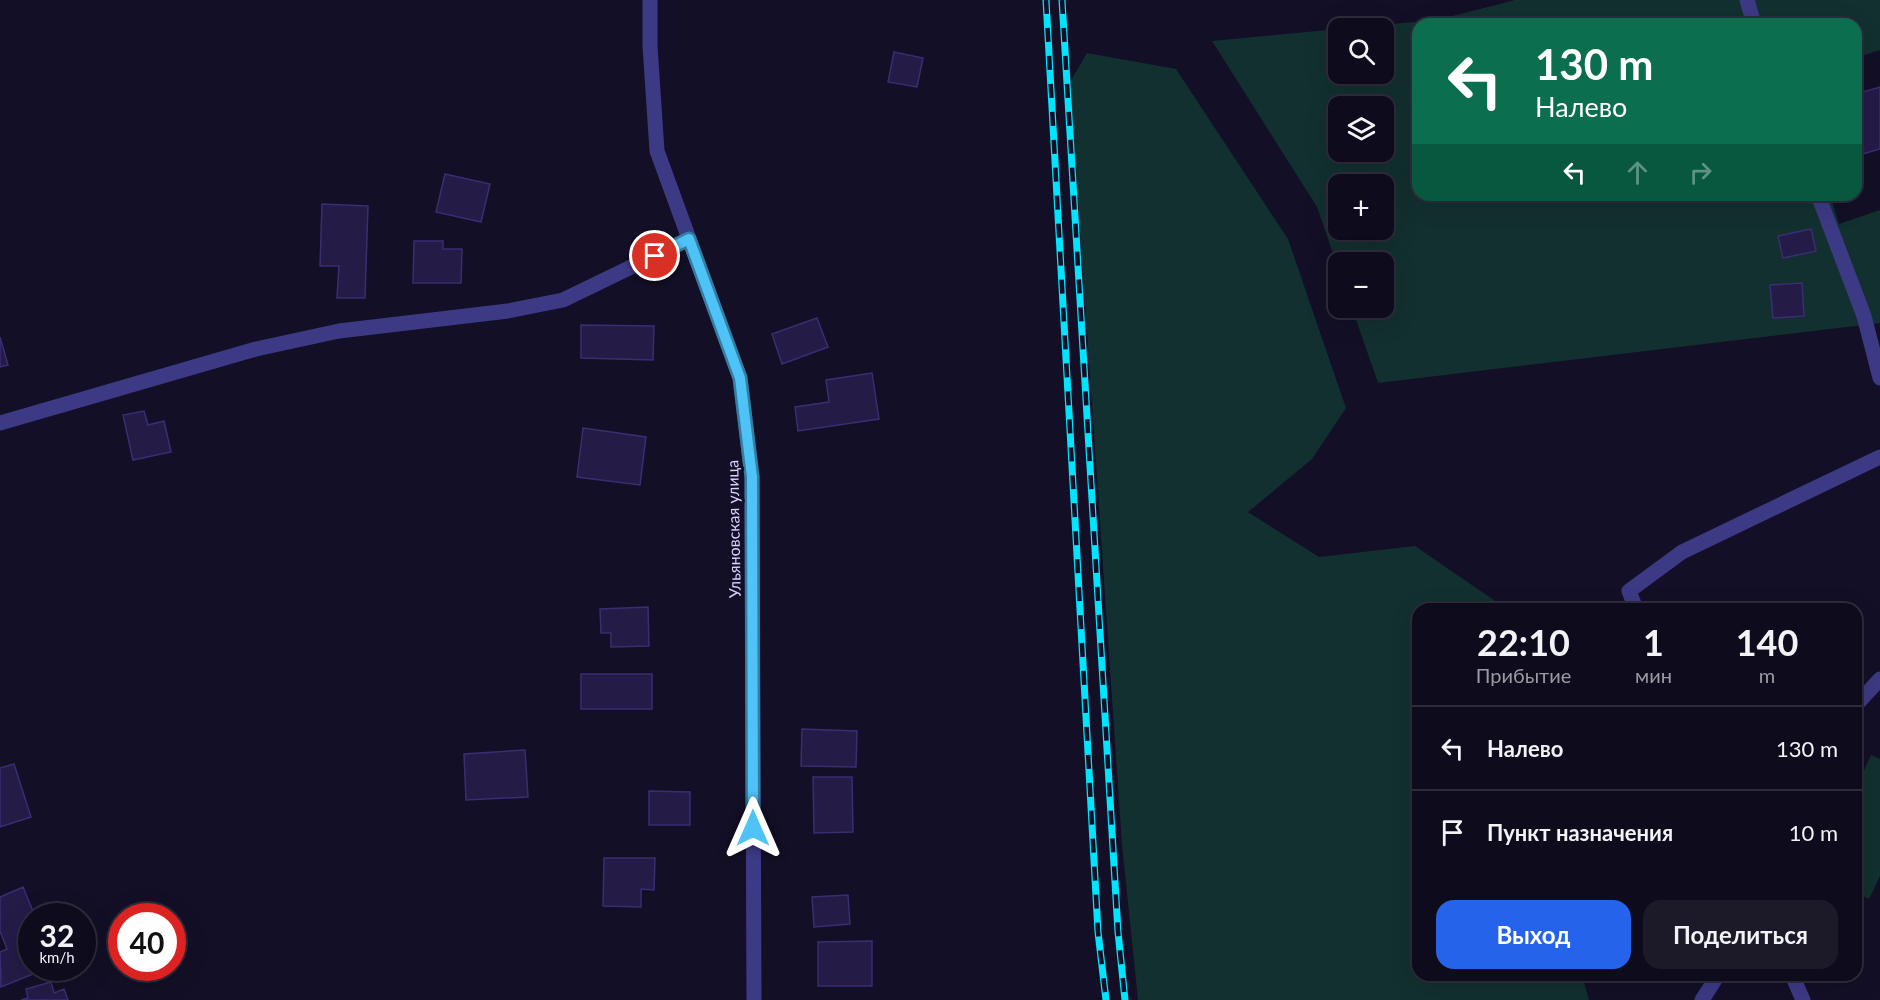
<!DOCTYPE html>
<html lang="ru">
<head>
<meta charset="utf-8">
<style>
  body { margin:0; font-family:Lato,sans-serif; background:#1c1929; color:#f1f3f6; height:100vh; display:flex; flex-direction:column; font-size:22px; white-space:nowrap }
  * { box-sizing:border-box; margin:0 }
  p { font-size:20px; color:#9b9ba3 }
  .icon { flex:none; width:33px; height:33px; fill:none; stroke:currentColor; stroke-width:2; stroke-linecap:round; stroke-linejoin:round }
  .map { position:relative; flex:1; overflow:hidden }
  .sheet { position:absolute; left:1412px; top:603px; width:450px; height:378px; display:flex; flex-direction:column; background:#0e0b1c; border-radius:18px; box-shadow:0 6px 24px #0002,0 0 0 2px #2e2b3b }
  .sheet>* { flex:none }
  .banner { position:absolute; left:1412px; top:18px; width:450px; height:183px; border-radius:18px; box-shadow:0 6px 24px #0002,0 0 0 2px #2e2b3b; background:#0b6e4f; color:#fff; overflow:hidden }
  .buttons { position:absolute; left:1328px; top:18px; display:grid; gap:12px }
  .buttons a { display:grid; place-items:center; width:66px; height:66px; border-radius:12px; background:#0e0b1c; box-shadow:0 6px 24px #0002,0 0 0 2px #2e2b3b; font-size:30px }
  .speed { position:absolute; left:18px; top:903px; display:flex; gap:12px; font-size:30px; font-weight:700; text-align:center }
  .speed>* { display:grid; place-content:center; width:78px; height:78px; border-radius:50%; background:#0e0b1c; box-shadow:0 6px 24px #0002,0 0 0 2px #2e2b3b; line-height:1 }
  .speed small { font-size:15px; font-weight:400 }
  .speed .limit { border:9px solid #d22; background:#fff; color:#111 }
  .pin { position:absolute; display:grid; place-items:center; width:51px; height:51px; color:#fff; margin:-26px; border:3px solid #fff; border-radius:50%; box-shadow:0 2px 6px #0007 }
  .me { position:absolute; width:66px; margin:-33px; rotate:0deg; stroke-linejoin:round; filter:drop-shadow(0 0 4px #0008) }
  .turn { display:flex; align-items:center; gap:21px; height:126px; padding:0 24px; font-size:27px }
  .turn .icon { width:78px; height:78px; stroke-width:2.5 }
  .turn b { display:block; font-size:42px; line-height:51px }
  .lanes { display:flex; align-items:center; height:57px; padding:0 24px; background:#0003; justify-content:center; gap:30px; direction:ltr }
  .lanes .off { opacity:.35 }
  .eta { display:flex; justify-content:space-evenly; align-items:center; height:102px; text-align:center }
  .eta b { font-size:36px; font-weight:700; line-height:42px }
  .action { display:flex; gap:12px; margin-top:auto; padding:12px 24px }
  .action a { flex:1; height:69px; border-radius:18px; background:#2563eb; color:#fff; font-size:24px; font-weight:700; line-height:69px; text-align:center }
  .action a+a { background:#1c1929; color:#f1f3f6 }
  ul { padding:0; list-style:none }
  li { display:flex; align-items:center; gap:18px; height:84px; padding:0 24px; border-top:2px solid #2e2b3b }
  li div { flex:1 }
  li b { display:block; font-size:22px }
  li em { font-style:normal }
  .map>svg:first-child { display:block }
</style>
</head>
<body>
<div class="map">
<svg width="1880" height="1000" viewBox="0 0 1880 1000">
  <rect width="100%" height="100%" fill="#130f26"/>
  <path fill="#12302f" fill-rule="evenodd" d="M 1515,0 L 1880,0 L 1880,50 L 1856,58 L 1856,24 L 1418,24 L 1418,195 L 1830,195 L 1839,224 L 1880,210 L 1880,323 L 1378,383 L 1352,308 L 1383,308 L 1383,262 L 1338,262 L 1338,268 L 1317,207 L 1212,41 L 1338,29 L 1338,74 L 1383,74 L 1383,28 L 1346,28 L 1437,20 ZM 1338,106 L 1383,106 L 1383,152 L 1338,152 ZM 1338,184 L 1383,184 L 1383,230 L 1338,230 Z
    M 1087,53 L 1176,69 L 1288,239 L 1346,408 L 1312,459 L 1248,512 L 1319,557 L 1415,546 L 1507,609 L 1418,609 L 1418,975 L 1582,975 L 1589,1000 L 1138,1000 L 1122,845 L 1070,82 Z
    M 1871,755 L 1880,759 L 1880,876 L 1869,899 L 1856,893 L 1856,788 Z"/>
  <path fill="#241b47" stroke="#3b2d73" stroke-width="1.5" d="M 894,52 L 923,58 L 917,87 L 888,82 Z
    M 1880,87 L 1880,149 L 1856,156 L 1856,94 Z
    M 445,174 L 490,184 L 481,222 L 436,212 Z
    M 322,204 L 368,206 L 365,298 L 337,298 L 339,266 L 320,266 Z
    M 1811,229 L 1816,251 L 1783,258 L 1778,236 Z
    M 414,241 L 443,241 L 443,249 L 462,249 L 461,283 L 413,283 Z
    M 1802,283 L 1804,316 L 1773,318 L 1770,285 Z
    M 817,318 L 828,347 L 782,364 L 772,334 Z
    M 581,325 L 654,326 L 653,360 L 581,358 Z
    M 0,337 L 8,365 L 0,367 Z
    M 872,373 L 879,419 L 798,431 L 795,407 L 829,402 L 826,380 Z
    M 144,411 L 148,425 L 164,421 L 171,452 L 133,460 L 123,415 Z
    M 583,428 L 646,437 L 640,485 L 577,477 Z
    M 648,607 L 649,646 L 611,647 L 611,633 L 601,633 L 600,609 Z
    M 581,674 L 652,674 L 652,709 L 581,709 Z
    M 802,729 L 857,731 L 856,767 L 801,766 Z
    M 525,750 L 528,797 L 466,800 L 464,754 Z
    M 14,764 L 31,817 L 0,827 L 0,768 Z
    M 813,777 L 852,777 L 853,832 L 814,833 Z
    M 649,791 L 690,792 L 690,825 L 649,825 Z
    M 604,858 L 655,858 L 654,890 L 641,889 L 641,907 L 603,906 Z
    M 23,887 L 35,916 L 32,916 L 32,968 L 48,968 L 1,987 L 0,952 L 7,949 L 0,931 L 0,897 Z
    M 848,895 L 850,924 L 814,927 L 812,897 Z
    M 872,941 L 872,986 L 818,986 L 818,942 Z
    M 51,982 L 54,993 L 64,989 L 68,1000 L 21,1000 L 28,998 L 26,989 Z"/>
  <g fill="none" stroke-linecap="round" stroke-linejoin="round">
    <path stroke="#3d3a85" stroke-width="15" d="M 650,0 L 650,46 L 657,151 L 740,378 L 752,477 L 754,1000
      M 1747,0 L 1754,24
      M 1818,195 L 1864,316 L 1880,378
      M 0,423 L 256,349 L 339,331 L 508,311 L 563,300 L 689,239
      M 1636,609 L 1629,591 L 1682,552 L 1880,457
      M 1856,705 L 1880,679
      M 1792,975 L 1803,1000
      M 1702,1000 L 1718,975"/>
    <defs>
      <path id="rail" d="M 1046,0 L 1098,932 L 1106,1000
        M 1062,0 L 1118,932 L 1125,1000"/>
    </defs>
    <use href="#rail" stroke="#00e5ff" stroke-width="7"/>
    <use href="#rail" stroke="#130f26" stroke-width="4.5" stroke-dasharray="14" stroke-linecap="butt"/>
  </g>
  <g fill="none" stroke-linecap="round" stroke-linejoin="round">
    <defs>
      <path id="route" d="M 655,256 L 689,239 L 740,378 L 752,477 L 753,828"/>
    </defs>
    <use href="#route" stroke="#337fa1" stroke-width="15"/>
    <use href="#route" stroke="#4fc3f7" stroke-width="10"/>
  </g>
  <g text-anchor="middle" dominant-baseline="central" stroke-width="6" stroke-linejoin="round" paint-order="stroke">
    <g font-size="16" fill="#d9d4ff" stroke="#130f26">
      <text transform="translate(733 529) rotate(-91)">Ульяновская улица</text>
    </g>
  </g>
</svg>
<div class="buttons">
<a><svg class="icon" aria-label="search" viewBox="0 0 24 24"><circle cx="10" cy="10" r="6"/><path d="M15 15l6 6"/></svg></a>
<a><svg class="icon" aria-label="layers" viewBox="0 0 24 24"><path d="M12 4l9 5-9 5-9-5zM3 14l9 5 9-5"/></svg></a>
<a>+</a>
<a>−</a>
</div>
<div class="speed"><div>32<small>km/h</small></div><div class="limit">40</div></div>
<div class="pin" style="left:655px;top:256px;background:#d93025"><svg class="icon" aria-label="arrive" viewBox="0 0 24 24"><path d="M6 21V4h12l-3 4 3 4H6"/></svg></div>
<svg class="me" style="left:753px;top:828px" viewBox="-20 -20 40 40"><path d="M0-17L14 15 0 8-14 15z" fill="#4fc3f7" stroke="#fff" stroke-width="4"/></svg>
<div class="banner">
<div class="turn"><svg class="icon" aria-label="left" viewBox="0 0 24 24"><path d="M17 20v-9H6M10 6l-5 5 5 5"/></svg><div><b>130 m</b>Налево</div></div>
<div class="lanes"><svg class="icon" aria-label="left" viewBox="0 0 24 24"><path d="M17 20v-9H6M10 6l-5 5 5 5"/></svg><svg class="icon off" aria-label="ahead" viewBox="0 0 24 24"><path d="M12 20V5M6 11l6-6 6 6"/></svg><svg class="icon off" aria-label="right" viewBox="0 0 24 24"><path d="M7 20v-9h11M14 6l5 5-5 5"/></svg></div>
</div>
<section class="sheet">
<div class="eta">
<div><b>22:10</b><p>Прибытие</p></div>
<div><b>1</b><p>мин</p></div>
<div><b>140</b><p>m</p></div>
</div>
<ul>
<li><svg class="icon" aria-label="left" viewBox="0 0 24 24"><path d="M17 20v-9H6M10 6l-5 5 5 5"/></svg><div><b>Налево</b></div><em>130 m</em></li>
<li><svg class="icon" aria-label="arrive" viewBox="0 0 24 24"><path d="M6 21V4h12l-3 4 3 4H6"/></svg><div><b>Пункт назначения</b></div><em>10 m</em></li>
</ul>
<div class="action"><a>Выход</a><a>Поделиться</a></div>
</section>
</div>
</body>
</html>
